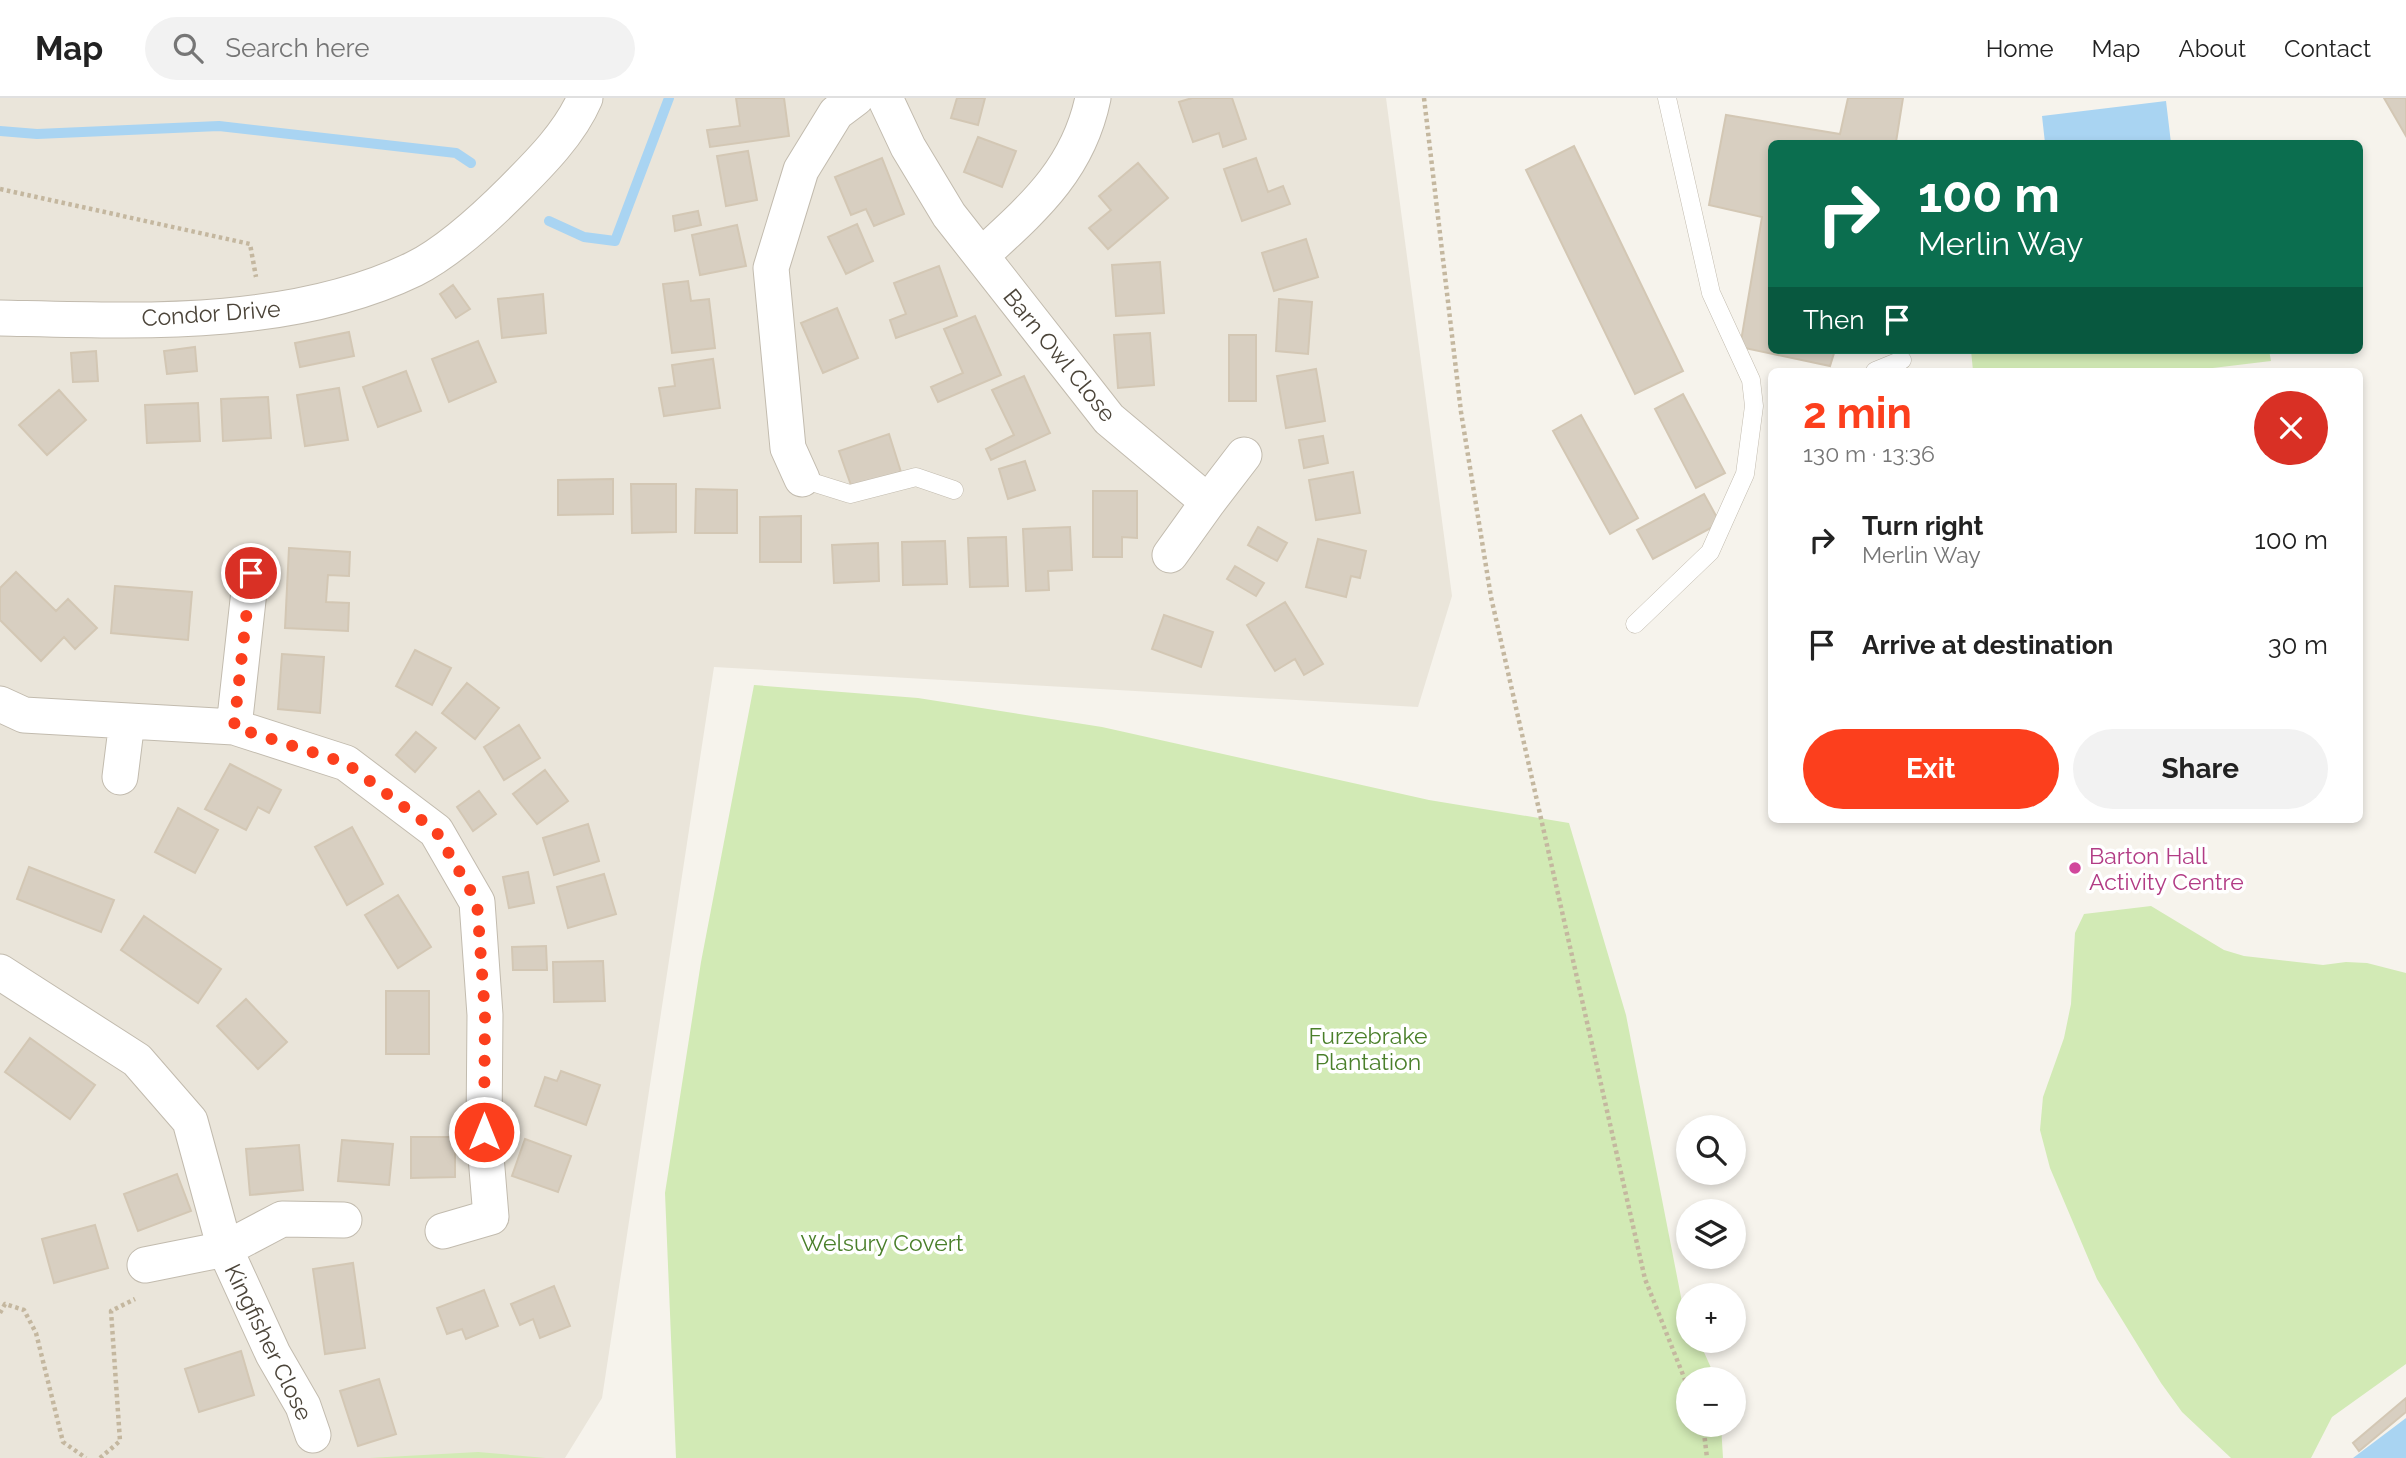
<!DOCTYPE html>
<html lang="en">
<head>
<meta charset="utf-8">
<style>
  body { margin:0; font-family:Raleway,sans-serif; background:#f2f2f2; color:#222; height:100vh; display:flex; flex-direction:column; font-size:26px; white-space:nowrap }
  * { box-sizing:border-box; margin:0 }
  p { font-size:23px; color:#767676 }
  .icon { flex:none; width:38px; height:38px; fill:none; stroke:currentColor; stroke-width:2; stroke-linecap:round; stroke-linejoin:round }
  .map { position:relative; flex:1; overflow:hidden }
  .panel { position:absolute; left:1768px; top:270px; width:595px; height:455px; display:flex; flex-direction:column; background:#fff; border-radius:10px; box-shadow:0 4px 10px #0003 }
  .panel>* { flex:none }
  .banner { position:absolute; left:1768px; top:42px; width:595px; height:214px; border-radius:10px; box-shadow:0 4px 10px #0003; background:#0b6e4f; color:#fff; overflow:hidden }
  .buttons { position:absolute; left:1676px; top:1017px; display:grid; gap:14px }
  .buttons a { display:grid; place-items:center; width:70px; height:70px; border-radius:50%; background:#fff; box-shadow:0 4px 10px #0003; font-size:35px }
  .pin { position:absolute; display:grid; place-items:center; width:60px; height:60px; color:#fff; margin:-30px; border:4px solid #fff; border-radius:50%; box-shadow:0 2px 7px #0007 }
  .me { position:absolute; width:77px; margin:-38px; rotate:0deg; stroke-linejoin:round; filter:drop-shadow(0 0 5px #0008) }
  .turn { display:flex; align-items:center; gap:24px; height:147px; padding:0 35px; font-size:32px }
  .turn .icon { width:91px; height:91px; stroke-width:2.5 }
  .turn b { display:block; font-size:49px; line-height:60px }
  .then { display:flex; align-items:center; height:66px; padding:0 35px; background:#0003; gap:14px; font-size:26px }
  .round { display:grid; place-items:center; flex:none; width:74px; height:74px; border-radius:37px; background:#f2f2f2 }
  .overview { display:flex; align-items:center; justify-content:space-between; height:119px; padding:0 35px }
  h1 { font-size:42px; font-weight:700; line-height:52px; color:#fc3f1d }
  .primary-button { display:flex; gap:14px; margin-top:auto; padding:14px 35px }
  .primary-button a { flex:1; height:80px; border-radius:42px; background:#fc3f1d; color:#fff; font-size:28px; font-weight:700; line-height:80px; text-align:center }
  .primary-button a+a { background:#f2f2f2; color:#222 }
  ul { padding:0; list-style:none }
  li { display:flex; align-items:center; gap:21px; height:105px; padding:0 35px }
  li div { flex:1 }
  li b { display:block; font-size:26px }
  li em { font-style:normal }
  header { display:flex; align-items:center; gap:42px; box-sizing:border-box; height:98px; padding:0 35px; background:#fff; border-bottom:2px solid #e0e0e0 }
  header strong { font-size:33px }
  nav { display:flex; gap:38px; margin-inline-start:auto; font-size:24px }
  .search { width:490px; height:63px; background:#f2f2f2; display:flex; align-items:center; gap:18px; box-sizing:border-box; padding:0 24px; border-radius:38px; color:#767676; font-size:26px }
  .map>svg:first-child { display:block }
</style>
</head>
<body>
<header>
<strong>Map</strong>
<div class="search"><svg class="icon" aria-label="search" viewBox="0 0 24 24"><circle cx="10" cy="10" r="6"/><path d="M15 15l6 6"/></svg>Search here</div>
<nav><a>Home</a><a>Map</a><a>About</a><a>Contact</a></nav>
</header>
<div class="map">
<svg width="2406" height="1360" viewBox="0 0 2406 1360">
  <rect width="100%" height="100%" fill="#f6f3ec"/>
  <path fill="#eae5da" d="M 0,0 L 1386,0 L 1452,498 L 1418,609 L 714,569 L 602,1300 L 565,1360 L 0,1360 Z"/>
  <path fill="#d2eab5" d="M 1971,252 L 2269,252 L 2271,263 L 2188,273 L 1973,273 Z
    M 754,587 L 918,600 L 1102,629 L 1429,702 L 1569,725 L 1626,917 L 1682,1204 L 1689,1219 L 1689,1242 L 1699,1243 L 1716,1281 L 1689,1281 L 1689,1326 L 1721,1327 L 1723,1360 L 676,1360 L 665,1095 L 701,864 Z
    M 2151,808 L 2224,852 L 2244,858 L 2323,867 L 2346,864 L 2367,865 L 2406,875 L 2406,1266 L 2332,1319 L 2311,1360 L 2231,1360 L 2182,1314 L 2161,1285 L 2097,1181 L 2050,1070 L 2040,1032 L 2043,999 L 2064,940 L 2071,906 L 2075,835 L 2084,816 Z
    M 478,1354 L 546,1360 L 369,1360 Z"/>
  <path fill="#a9d4f2" d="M 2166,3 L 2171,45 L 2045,45 L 2042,18 Z
    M 2406,1320 L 2406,1360 L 2353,1360 Z"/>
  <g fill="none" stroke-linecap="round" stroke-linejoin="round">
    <path stroke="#a9d4f2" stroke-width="10" d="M 0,33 L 37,36 L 219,28 L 456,55 L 471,65
      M 549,123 L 584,139 L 615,143 L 669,0"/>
  </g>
  <path fill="#d8cfc1" stroke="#d3c7b4" stroke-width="2" d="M 736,0 L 784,0 L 789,38 L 710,49 L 707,32 L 740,28 Z
    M 957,0 L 985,0 L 978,27 L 951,20 Z
    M 1192,0 L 1232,0 L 1246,41 L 1223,49 L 1219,35 L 1193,44 L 1179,4 Z
    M 1848,0 L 1903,0 L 1896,44 L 1907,46 L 1771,46 L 1771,252 L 1835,252 L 1830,268 L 1740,249 L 1762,119 L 1709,107 L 1726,17 L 1840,36 Z
    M 2384,0 L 2406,0 L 2406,38 Z
    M 978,39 L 1016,53 L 1002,89 L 964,74 Z
    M 1574,48 L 1683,273 L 1635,296 L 1526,72 Z
    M 748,53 L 757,102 L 726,108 L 717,58 Z
    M 882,60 L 904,116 L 874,128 L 866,111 L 851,117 L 835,79 Z
    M 1256,60 L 1268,94 L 1283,88 L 1290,106 L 1242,123 L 1224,71 Z
    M 1138,65 L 1168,100 L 1108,151 L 1089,130 L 1111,112 L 1099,98 Z
    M 698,113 L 701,127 L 675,133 L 673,118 Z
    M 857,126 L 873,163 L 846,176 L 828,139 Z
    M 737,127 L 746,168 L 700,177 L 692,137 Z
    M 1306,141 L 1318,179 L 1274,193 L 1262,155 Z
    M 1160,164 L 1164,215 L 1116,218 L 1112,167 Z
    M 939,168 L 957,218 L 896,240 L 890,222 L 906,216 L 894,185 Z
    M 688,183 L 691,203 L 709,201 L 715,250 L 672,255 L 663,186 Z
    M 453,187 L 470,211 L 456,220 L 440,196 Z
    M 543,196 L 546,235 L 502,240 L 498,201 Z
    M 1279,201 L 1312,204 L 1308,256 L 1276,253 Z
    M 837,210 L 858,260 L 823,275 L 801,225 Z
    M 975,218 L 1001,277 L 938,304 L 931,289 L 963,275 L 944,231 Z
    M 349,234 L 354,258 L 300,269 L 295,245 Z
    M 1150,235 L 1154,287 L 1118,290 L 1114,237 Z
    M 1229,237 L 1256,237 L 1256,303 L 1229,303 Z
    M 478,243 L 496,284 L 449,304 L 432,261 Z
    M 195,249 L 197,273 L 167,276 L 164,253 Z
    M 96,253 L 98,283 L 73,284 L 71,255 Z
    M 713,261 L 720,310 L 664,318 L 659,290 L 675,288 L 672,267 Z
    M 1316,271 L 1325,323 L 1286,330 L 1277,278 Z
    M 406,273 L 421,313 L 378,329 L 363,289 Z
    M 1024,278 L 1050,335 L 991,362 L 986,351 L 1014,337 L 992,292 Z
    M 339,290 L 348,342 L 305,348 L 297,297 Z
    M 59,292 L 86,322 L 47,357 L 19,327 Z
    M 1683,296 L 1725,375 L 1696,390 L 1655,311 Z
    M 268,299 L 271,340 L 223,343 L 221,301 Z
    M 198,305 L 200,343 L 147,345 L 145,307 Z
    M 1581,317 L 1638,420 L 1610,436 L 1553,333 Z
    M 889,336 L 901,374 L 852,390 L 839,353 Z
    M 1323,338 L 1328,365 L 1304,370 L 1299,342 Z
    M 1025,363 L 1035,392 L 1008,401 L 999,371 Z
    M 1353,374 L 1360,415 L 1316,422 L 1309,382 Z
    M 613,381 L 613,416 L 558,417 L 558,382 Z
    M 631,386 L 676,386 L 676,434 L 632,435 Z
    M 696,391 L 737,392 L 737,435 L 695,435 Z
    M 1093,393 L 1137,393 L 1137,440 L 1122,439 L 1122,459 L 1093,459 Z
    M 1704,396 L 1720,425 L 1653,461 L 1637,432 Z
    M 801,418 L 801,464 L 760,464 L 760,419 Z
    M 1070,429 L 1072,472 L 1048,473 L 1049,492 L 1026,493 L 1023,431 Z
    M 1258,429 L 1287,445 L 1277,463 L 1248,447 Z
    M 1006,439 L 1008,488 L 970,489 L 968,440 Z
    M 1318,441 L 1366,453 L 1360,480 L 1351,478 L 1346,499 L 1306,489 Z
    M 945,443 L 947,486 L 903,487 L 902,444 Z
    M 878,445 L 879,483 L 834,485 L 832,447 Z
    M 289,450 L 350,454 L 349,478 L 328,477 L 326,504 L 349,505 L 348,533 L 285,530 Z
    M 1235,468 L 1264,485 L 1256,498 L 1227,481 Z
    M 16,474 L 56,513 L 68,501 L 97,530 L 75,551 L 64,539 L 41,563 L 0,522 L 0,490 Z
    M 115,488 L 192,494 L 188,542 L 111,535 Z
    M 1285,504 L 1323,566 L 1304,577 L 1295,561 L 1275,573 L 1247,527 Z
    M 1164,517 L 1213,534 L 1201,569 L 1152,551 Z
    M 415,552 L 451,570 L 432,607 L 396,588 Z
    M 282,556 L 324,559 L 320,615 L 278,611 Z
    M 467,585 L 499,610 L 475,641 L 442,615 Z
    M 519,627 L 540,660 L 504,682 L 484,649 Z
    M 416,634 L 436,650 L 415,674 L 396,657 Z
    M 230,666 L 281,692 L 269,715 L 258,709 L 246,732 L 205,711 Z
    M 545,672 L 568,703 L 537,726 L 513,696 Z
    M 479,693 L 496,716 L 473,733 L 457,709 Z
    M 178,710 L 218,732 L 195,775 L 155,754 Z
    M 588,726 L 599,763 L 554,777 L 543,740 Z
    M 352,729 L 383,786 L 347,807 L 315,749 Z
    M 29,769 L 114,802 L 101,834 L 17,801 Z
    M 528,774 L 534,805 L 509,810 L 503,779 Z
    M 604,776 L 616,816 L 568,830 L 557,789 Z
    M 398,797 L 431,849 L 398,870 L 365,817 Z
    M 144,818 L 221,871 L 198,905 L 121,852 Z
    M 546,848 L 547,872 L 513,872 L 512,849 Z
    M 603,863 L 605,903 L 554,904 L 553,864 Z
    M 386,893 L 429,893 L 429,956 L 386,956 Z
    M 246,901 L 287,944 L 258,971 L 217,928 Z
    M 30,940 L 95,987 L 70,1021 L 5,974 Z
    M 561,973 L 600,987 L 586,1027 L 535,1008 L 545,979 L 557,983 Z
    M 411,1039 L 455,1039 L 455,1079 L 411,1080 Z
    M 525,1041 L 571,1058 L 558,1094 L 512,1078 Z
    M 342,1042 L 393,1046 L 389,1087 L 338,1083 Z
    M 299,1047 L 303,1092 L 250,1097 L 246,1051 Z
    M 177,1076 L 191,1113 L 138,1133 L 124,1096 Z
    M 95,1127 L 108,1170 L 54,1185 L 42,1141 Z
    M 353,1165 L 365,1250 L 325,1256 L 313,1171 Z
    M 554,1188 L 570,1228 L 540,1240 L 533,1221 L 520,1227 L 511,1206 Z
    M 484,1192 L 498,1228 L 466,1241 L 462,1231 L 447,1236 L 437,1210 Z
    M 241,1253 L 254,1297 L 199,1314 L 185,1271 Z
    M 379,1281 L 396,1336 L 358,1348 L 340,1293 Z
    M 2406,1300 L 2406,1314 L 2359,1353 L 2353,1345 Z"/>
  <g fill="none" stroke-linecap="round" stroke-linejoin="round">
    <defs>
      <path id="lane" d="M 1875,273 L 1902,262
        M 802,381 L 850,396 L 916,379 L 954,392
        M 1635,526 L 1710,454 L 1745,376 L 1754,308 L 1751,282 L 1711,195 L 1667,0"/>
      <path id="street" d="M 885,0 L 908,49 L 949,117 L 1109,321 L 1208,404 L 1170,457
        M 982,157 C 1033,110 1078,72 1093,0
        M 0,220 C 135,223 290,231 414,171 C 448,154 486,119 513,92 C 540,65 570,35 585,0
        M 802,381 L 788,350 L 771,170 L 801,72 L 836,15 L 856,0
        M 1208,404 L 1244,357
        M 0,606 L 24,617 L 234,629 L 346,665 L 436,733 L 477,804 L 485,917 L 484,1034 L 491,1119 L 443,1133
        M 234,629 L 251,475
        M 120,679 L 127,623
        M 0,874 L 137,962 L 190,1023 L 225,1151 L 273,1256 L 303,1308 L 313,1337
        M 145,1167 L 225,1151 L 282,1121 L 344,1122"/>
    </defs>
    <use href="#lane" stroke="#c2bbae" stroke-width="19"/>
    <use href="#street" stroke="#c2bbae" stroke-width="37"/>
    <path stroke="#c4b79f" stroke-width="4.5" stroke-dasharray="3.5 3.5" stroke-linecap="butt" d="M 1424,0 L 1461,314 L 1491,499 L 1645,1181 L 1689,1292
      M 0,91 L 250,146 L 256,179
      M 0,1215 L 5,1206 L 24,1212 L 36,1235 L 63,1344 L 86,1360
      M 1703,1326 L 1707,1360
      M 100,1360 L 120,1343 L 111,1213 L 135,1201"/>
    <use href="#lane" stroke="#fff" stroke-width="18"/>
    <use href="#street" stroke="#fff" stroke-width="35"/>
  </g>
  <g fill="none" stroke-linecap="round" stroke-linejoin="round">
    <path stroke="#fc3f1d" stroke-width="12" stroke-dasharray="0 21.6" d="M 251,475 L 234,629 L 346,665 L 436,733 L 477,804 L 485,917 L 484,1034"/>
  </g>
  <circle fill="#d1479c" stroke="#fff" stroke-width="2.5" cx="2075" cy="770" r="7"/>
  <g text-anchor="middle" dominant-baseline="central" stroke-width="7" stroke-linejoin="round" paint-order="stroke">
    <g font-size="23" fill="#4b4439" stroke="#fff">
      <text transform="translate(211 215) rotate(-4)">Condor Drive</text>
      <text transform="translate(1060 257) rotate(51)">Barn Owl Close</text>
      <text transform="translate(269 1244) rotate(64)">Kingfisher Close</text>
    </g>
    <g font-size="23" fill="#b23c85" stroke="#fff" text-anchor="start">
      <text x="2089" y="757">Barton Hall<tspan x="2089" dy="26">Activity Centre</tspan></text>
    </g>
    <g font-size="23" fill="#4a7f2a" stroke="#fff">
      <text x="1368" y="937">Furzebrake<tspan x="1368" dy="26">Plantation</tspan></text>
      <text x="882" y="1144">Welsury Covert</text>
    </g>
  </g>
</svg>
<div class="buttons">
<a><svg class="icon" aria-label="search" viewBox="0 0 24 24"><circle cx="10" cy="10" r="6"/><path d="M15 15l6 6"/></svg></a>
<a><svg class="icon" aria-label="layers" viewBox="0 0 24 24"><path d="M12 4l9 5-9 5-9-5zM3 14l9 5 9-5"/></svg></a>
<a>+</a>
<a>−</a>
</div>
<div class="pin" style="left:251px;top:475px;background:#d93025"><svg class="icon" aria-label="arrive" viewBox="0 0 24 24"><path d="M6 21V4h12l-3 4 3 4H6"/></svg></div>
<svg class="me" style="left:484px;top:1034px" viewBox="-20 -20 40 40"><circle r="17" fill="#fc3f1d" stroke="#fff" stroke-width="3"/><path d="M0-11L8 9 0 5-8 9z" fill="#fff"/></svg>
<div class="banner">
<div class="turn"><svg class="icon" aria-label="right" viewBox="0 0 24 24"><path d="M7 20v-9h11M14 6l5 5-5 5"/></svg><div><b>100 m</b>Merlin Way</div></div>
<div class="then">Then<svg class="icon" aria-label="arrive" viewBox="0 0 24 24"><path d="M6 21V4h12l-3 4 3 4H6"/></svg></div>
</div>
<section class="panel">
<div class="overview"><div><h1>2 min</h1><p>130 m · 13:36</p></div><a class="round" style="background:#d93025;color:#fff"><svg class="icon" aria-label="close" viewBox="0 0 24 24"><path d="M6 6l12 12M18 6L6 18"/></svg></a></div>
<ul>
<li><svg class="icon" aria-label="right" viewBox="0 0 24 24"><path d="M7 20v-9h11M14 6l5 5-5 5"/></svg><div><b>Turn right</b><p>Merlin Way</p></div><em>100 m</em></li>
<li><svg class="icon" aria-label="arrive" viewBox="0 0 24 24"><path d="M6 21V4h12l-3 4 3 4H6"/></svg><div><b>Arrive at destination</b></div><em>30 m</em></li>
</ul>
<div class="primary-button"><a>Exit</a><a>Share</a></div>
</section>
</div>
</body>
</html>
